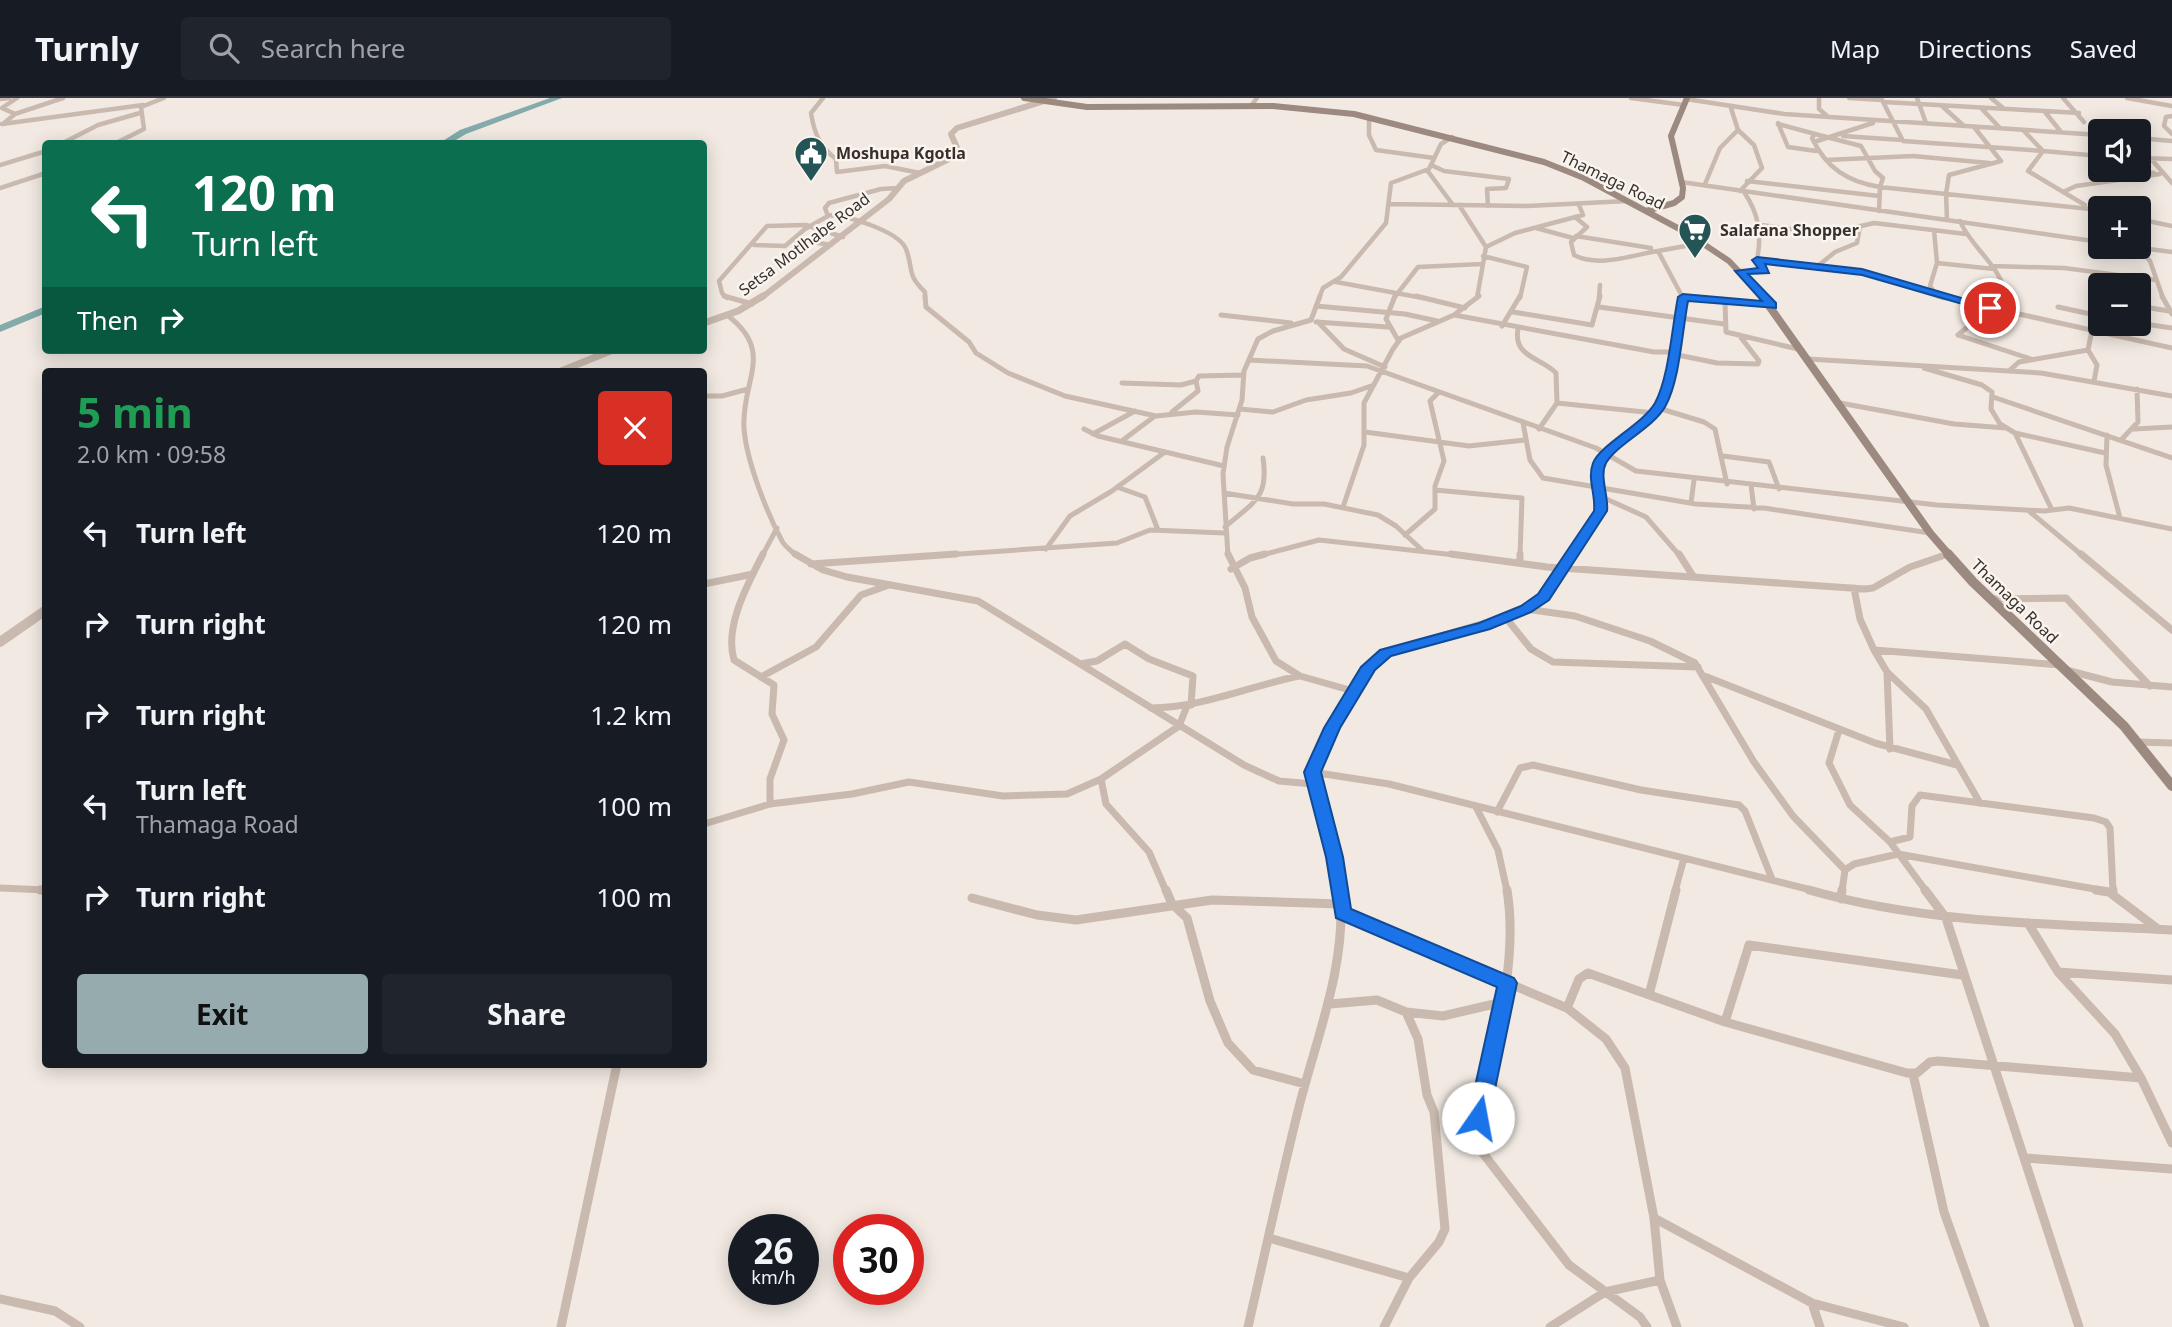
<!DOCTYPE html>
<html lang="en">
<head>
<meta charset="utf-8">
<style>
  body { margin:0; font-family:"Noto Sans",sans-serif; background:#20242c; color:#f1f3f6; height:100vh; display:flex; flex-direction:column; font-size:26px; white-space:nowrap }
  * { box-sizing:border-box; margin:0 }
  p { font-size:23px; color:#9ea1a6 }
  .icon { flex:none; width:38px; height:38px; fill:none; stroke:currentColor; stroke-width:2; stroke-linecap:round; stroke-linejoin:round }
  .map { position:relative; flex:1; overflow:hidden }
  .details { position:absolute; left:42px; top:270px; width:665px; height:700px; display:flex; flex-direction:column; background:#171b24; border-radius:7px; box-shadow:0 4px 18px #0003 }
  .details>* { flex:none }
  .banner { position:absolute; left:42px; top:42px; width:665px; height:214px; border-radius:7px; box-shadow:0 4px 18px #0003; background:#0b6e4f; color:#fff; overflow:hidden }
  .buttons { position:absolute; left:2088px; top:21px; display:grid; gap:14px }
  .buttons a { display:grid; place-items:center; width:63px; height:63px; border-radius:7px; background:#171b24; box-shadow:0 4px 18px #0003; font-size:35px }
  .speed { position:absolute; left:728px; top:1116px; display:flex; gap:14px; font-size:35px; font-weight:700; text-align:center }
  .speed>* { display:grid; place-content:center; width:91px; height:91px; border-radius:50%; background:#171b24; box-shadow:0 4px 18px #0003; line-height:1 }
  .speed small { font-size:18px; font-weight:400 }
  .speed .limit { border:10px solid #d22; background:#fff; color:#111 }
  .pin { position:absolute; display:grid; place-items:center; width:60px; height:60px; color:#fff; margin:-30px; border:4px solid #fff; border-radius:50%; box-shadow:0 2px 7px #0007 }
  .me { position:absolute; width:77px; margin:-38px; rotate:12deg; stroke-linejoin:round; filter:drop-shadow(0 0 5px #0008) }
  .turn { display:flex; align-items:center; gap:24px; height:147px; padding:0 35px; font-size:32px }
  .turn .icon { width:91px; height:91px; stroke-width:2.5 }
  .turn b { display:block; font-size:49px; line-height:60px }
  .then { display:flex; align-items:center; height:66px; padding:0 35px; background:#0003; gap:14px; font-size:26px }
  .round { display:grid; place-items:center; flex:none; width:74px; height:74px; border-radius:7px; background:#20242c }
  .summary { display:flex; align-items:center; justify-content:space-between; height:119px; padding:0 35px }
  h1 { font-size:42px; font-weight:700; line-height:52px; color:#1e9e55 }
  .action { display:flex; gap:14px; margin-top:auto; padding:14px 35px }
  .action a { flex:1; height:80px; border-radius:7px; background:#95abae; color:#111; font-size:28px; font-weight:700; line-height:80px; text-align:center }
  .action a+a { background:#20242c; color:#f1f3f6 }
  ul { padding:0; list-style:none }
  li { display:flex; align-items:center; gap:21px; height:91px; padding:0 35px }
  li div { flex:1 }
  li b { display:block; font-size:26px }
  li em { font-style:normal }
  header { display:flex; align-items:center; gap:42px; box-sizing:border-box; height:98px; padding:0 35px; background:#171b24; border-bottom:2px solid #363941 }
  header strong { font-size:33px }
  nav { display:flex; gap:38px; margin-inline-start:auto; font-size:24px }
  .search { width:490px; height:63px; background:#20242c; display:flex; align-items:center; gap:18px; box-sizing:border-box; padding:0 24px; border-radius:7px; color:#9ea1a6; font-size:26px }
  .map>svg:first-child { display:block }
</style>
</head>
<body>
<header>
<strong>Turnly</strong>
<div class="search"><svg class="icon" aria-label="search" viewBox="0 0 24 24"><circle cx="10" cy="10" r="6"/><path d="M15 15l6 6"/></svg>Search here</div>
<nav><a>Map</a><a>Directions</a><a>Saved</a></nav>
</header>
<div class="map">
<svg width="2172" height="1229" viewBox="0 0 2172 1229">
  <rect width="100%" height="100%" fill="#f1e9e2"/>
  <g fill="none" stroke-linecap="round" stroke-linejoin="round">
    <path fill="#83abac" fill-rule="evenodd" d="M 550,0 L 562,0 L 466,36 L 449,46 L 438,46 L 460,32 Z
      M 46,208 L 46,215 L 0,234 L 0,227 Z"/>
    <path stroke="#c9b9ae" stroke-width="4.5" d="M 823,0 L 811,15 C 814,35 820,49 836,61 L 837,74 L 885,68 L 920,75
      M 1631,0 L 1684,7
      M 1819,0 L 1819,11 L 1826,17
      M 1849,0 L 1882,2
      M 1881,0 L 1903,43 L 2043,53
      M 1917,0 L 1926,25
      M 1991,0 L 2003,10
      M 2063,0 L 2084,24
      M 2127,0 L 2172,8
      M 0,1 L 9,0
      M 1686,1 L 1784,16 L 2100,37
      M 1884,4 L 2079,15
      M 1251,8 L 1257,0
      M 1942,8 L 1964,28
      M 1981,10 L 2000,30
      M 2045,14 L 2061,34
      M 15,16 L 2,10 L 17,0
      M 2172,18 L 2166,19 L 2164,28 L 2172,36
      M 1369,19 L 1369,37 L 1376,52 L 1434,60
      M 1778,25 L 1788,49 L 1816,53
      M 2,26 L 143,7
      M 3,26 L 15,16 L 63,0
      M 1778,26 L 1815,36 L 1812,40 C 1826,70 1848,84 1880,89 L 1879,113
      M 1738,32 L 1754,47 L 1762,70 L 1740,93
      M 2023,32 L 2043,53 L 2100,58
      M 1815,36 L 1861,48 L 1875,73 L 1883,80 L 1880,89 L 1946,96 L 1949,77 L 2001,63 L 1974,29
      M 1843,38 L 1902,42
      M 2138,40 L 2172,43
      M 1814,44 L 1873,25
      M 61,46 L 98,27 L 140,15
      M 114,46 L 144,31 L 141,9 L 164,0
      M 2138,46 L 2172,85
      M 2043,53 L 2028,73 L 2085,107
      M 2138,60 L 2172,61
      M 1826,62 L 1913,58 L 1989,65
      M 0,67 L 46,53
      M 1431,67 L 1444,73 L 1509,81 L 1506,90 L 1487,91 L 1488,108
      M 1427,72 L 1453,107
      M 2129,72 L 2154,75
      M 1747,83 L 1879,98
      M 1681,84 L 2100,144
      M 1705,86 L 1720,50 L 1738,32 L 1731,10
      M 0,90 L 46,75
      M 2063,94 L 2076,88 L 2160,76
      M 1389,106 L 1527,108 L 1627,103
      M 1459,107 L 1486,149 L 1477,200
      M 828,117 C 846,117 899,133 906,151 C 914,172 906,176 925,194 L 925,200
      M 1575,119 L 1587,129 L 1571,144 L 1574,157 C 1599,170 1632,157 1658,153
      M 1947,121 L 1946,96 L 2100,112
      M 2138,121 L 2172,128
      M 1960,123 C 1971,150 2005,171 2005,200
      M 1761,127 L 1827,136 L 1874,125 L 1966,136
      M 1536,130 L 1573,140
      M 1934,132 L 1937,165 L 1930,188 L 1935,195
      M 1576,138 L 1651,150
      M 793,141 L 831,147
      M 754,147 L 785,148 L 805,131 L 828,118 L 825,110 L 829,105 L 881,91 L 898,90
      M 1486,149 L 1515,135 L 1583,117 L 1579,107
      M 2138,149 L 2150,163 L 2163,200
      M 2141,150 L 2172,154
      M 1483,158 L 1527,169 L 1520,200
      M 1757,162 L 1862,174 L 1944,200
      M 1937,165 L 1994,171
      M 1819,167 L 1835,154 L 1857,145 L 1860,128
      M 1991,168 L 2064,170 L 2156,182
      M 1740,173 L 1765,173 L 1757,162 C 1762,136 1759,116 1744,94
      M 2097,174 L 2102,187
      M 1336,184 L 1423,200
      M 1683,199 L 1688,200
      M 727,200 L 722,195 L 719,183 L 767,128 L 806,127 L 843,139
      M 1319,200 L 1323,190 L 1341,179 L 1386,125 L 1391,85 L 1429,71 L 1441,46 L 1452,39
      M 1394,200 L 1418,169 L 1482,166
      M 1599,200 L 1600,187
      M 1683,200 L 1658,153 L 1702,145"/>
    <path stroke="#c9b9ae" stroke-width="5" d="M 724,198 L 752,206
      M 925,198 L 926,209 L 969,244 L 976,255 L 1008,275 L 1065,298 L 1156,318 L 1196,314 L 1238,317
      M 1395,198 L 1386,221 L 1398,242
      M 1416,198 L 1465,210
      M 1938,198 L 2172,250
      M 2005,198 L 2005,214
      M 2162,198 L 2172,216
      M 1683,199 L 1772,208
      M 1725,204 L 1726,234 L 1802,252
      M 1316,208 L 1405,216 L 1437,223
      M 2138,208 L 2169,213
      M 1599,209 L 1724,226
      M 2058,209 L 2100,218
      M 1513,214 L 1592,227 L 1600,198
      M 727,217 C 776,254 741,282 744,330 C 746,362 767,415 782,443 C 785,449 792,453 797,458
      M 1221,217 L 1291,225
      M 1454,217 L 1654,254 L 1674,254
      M 1316,224 L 1388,229
      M 1318,224 L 1344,251 L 1385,269
      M 2138,225 L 2172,230
      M 1502,228 L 1520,198
      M 1518,231 C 1513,259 1540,259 1556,275 L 1557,305 L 1539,331
      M 1958,237 L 2031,261
      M 1958,237 L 1990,210
      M 1673,256 L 1717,265 L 1758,266 L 1759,263 L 1739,237
      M 1808,261 L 2041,275 L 2172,298
      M 1249,262 L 1367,268 L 1596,350 L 1636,373 L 1937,407 L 2044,413 L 2069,410 L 2172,431
      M 1924,270 L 1982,287 L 1992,294 L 1991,311 L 2000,326 L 2015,335 L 2052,412
      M 2010,272 L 2019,264 L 2088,252
      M 2094,283 L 2097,267 L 2088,252 L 2095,217
      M 1122,285 L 1181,287 L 1196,283
      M 704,298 L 722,298 L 748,291
      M 1993,299 L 2172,360
      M 1557,305 L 1654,315
      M 1840,305 L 1954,326 L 2006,330
      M 1658,310 L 1704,324 L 1715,331 L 1727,386
      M 1240,311 L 1273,314 L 1306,302 L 1351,295 L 1371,288
      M 1172,314 L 1198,293 L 1196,283 L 1199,278 L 1243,277
      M 1523,325 L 1530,362 L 1543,380 L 1696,406 L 1764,410 L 1930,435
      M 1084,331 L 1098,338 L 1224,368
      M 2134,331 L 2172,329
      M 1365,334 L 1469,348 L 1525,342
      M 2015,335 L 2105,355
      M 1093,336 L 1135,313
      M 2107,337 L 2106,367 L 2120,420
      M 1123,342 L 1155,318
      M 2121,342 L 2138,324 L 2137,291
      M 1723,358 L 1769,364 L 1779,391
      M 1751,387 L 1754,411
      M 1117,389 L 1145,399 L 1158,432
      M 1435,392 L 1522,400 L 1520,458
      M 1224,395 L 1293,406 L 1324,406 L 1378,417 L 1396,428 L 1422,452
      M 1602,399 L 1646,419 L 1680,458
      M 1691,405 L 1694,382
      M 1343,409 L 1364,347 L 1364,305 L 1393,251 L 1401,240 L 1454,217 L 1479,198
      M 2029,413 L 2083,458
      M 1225,429 C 1253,404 1269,401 1263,360
      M 1405,437 L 1435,411 L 1435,388 L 1444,363 L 1430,303 L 1438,295
      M 1046,451 L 1070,418 L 1112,393 L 1165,354
      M 762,458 L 777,430
      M 931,458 L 1117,445 L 1150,432 L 1225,435
      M 1228,458 L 1223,376 L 1227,349 L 1242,302 L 1244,273 L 1258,241 L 1273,233 L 1311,222 L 1320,198
      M 1258,458 L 1319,442 L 1464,458
      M 1574,458 L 1600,413 L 1596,375 L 1601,362 L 1650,316 L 1665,297 L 1682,198
      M 1943,458 L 1948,456"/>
    <path stroke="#c9b9ae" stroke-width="7" d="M 763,456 C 748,486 724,528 734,562 L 774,587 L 772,616 L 784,642 L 770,681 L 770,706
      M 795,456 L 823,472 L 847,479 L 978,503 L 1244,667 L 1279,683 L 1313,686
      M 1228,456 L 1245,490 L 1252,519 L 1276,563 L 1300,578 L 1353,593
      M 1451,456 L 1547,469 L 1865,491 L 1873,490 L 1910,469 L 1948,456
      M 1679,456 L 1693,478
      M 2081,456 L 2172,532
      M 1520,465 L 1520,456
      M 811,466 L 956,456
      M 1231,471 L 1250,460 L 1265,456
      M 704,486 L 753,476
      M 1854,490 L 1860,521 L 1874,552 L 1887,574 L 1926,611 L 1980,705
      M 1990,501 L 2066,500 L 2150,588
      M 1526,511 L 1575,518 L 1650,543 L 1695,565 L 1754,664 L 1793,718 L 1845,772
      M 1506,520 L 1531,551 L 1553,564 L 1698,569
      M 1874,552 L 2061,567
      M 1080,566 L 1097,563 L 1125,546 L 1149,561 L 1193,578 L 1191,607
      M 2070,573 L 2112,584 L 2172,589
      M 1887,574 L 1890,651
      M 1702,577 L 1875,645 L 1957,667
      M 761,579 L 816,549 L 861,497 L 889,487
      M 1151,610 C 1201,610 1250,588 1299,578
      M 1839,632 L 1829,665 L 1850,707 L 1890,744 L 1926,793
      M 2138,644 L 2172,645
      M 1312,674 L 1389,686 L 1815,793
      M 1101,681 L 1106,706 L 1149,754 L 1166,793
      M 1476,709 L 1498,752 L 1507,793
      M 1497,714 L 1520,670 L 1533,667 L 1641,692 L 1739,707 L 1745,713 L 1772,781
      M 704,726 L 770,706 L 852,696 L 909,684 L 1003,698 L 1067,696 L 1101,681 L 1179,628 L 1187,608
      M 1890,744 L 1910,739 L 1912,708 L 1920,697 L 2094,720 L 2106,724 L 2110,730 L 2113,793
      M 0,790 L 46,792
      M 1340,793 C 1335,756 1316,722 1313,685 C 1311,654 1347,594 1368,570 C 1376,561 1387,556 1398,550 L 1520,515 L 1545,497 L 1575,456
      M 1675,793 L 1684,760
      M 1842,793 L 1845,772 L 1854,766 L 1898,756 L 2106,793"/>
    <path stroke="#c9b9ae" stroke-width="9" d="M 40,792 L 46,792
      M 1166,792 L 1172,806 L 1187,820 L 1210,903 L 1228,945 L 1253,972 L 1305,986
      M 1507,792 C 1516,847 1504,905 1492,959 C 1486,987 1471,1022 1479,1050 L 1569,1167 L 1640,1219 L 1647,1229
      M 1809,792 C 1928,826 2050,826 2172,832
      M 1925,792 L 1946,820 L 2079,1229
      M 2096,792 L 2109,794 L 2158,831
      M 2113,792 L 2113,795
      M 972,800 L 1037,817 L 1076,822 L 1212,802 L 1341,806
      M 1841,801 L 1842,792
      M 1343,815 L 1567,910 L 1606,941 L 1625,970 L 1654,1120 L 1660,1182 L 1677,1229
      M 2028,825 L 2058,874 L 2115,936 L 2141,980 L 2172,1045
      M 2058,874 L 2172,882
      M 1649,897 L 1676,792
      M 1330,906 L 1377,902 L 1406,914 L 1443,918 L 1503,904
      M 1567,910 L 1579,881 L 1588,875 L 1725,924 L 1907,975 L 1917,975 L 1930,964 L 1938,963 L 2141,980
      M 1725,924 L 1749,847 L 1962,877
      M 1913,976 L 1944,1114 L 1985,1229
      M 2026,1060 L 2172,1071
      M 1654,1120 L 1812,1205 L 1904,1229
      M 1269,1140 L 1409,1180
      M 0,1201 L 55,1213 L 80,1229
      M 1812,1205 L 1820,1229
      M 561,1229 L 617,966
      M 1248,1229 C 1265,1155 1281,1080 1300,1005 C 1318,935 1347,865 1340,792
      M 1384,1229 L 1409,1180 L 1439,1144 L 1445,1131 L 1434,1014 L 1427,997 L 1418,941 L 1406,914
      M 1550,1229 L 1605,1194 L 1660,1182"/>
    <path stroke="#c9b9ae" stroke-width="6" d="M 761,200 L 889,101 L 904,83 L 949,61 L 958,52 L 951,36 L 957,30 L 1054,0"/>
    <path stroke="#c9b9ae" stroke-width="7" d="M 704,225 L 738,213 L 763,198
      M 561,273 L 613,252"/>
    <path stroke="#c9b9ae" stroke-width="10" d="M 0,544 L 46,512"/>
    <path stroke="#9c8980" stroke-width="6" d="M 1024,0 L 1087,9 L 1273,8 L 1354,16 L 1544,64 L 1584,80 L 1687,135 L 1729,163 L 1764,200
      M 1646,113 L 1674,105 L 1682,99 L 1683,90 L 1671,38 L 1687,0"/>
    <path stroke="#9c8980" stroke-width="8" d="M 1762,198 L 1930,435 L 1950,458"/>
    <path stroke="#9c8980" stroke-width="10" d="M 1948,456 L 1973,484 L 2124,628 L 2172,688"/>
  </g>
  <path fill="#1a73e8" stroke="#114b97" stroke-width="2" d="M 1757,159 L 1862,171 L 1996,210 L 1990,214 L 1862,177 L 1765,166 L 1769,175 L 1748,176 L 1776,205 L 1776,210 L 1688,203 C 1682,234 1680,282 1665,309 C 1652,331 1617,346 1606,365 C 1599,378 1609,399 1607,413 L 1549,502 L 1531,514 L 1490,531 L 1391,558 L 1375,572 L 1340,630 L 1321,674 L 1343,759 L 1351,811 L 1514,880 L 1517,885 L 1489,1020 L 1486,1026 L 1471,1026 L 1468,1020 L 1497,889 L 1336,820 L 1326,759 L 1304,674 L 1324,630 L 1361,569 L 1380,552 L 1479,525 L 1521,508 L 1538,496 L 1594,413 C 1596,397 1587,381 1593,365 C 1600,347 1643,326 1655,305 C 1669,279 1672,229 1678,199 L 1683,196 L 1762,203 L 1735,173 L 1758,170 L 1752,162 Z"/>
  <defs>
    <symbol id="civic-pin" viewBox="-11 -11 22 30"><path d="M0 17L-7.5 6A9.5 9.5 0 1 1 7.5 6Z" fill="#255456" stroke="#f9f4ee"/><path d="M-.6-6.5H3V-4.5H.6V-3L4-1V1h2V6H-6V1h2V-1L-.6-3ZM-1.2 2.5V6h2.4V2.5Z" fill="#fff"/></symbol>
    <symbol id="supermarket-pin" viewBox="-11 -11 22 30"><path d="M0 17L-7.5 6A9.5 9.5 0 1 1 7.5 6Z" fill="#255456" stroke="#f9f4ee"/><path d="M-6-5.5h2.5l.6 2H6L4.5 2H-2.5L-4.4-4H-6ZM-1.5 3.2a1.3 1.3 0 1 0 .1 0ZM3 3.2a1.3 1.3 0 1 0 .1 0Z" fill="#fff"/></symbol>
  </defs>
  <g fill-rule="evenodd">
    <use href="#civic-pin" x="792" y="36" width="38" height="52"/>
    <use href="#supermarket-pin" x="1676" y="113" width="38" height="52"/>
  </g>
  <g text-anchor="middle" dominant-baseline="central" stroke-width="5" stroke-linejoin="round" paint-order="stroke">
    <g font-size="16" font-weight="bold" fill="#382f2c" stroke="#f9f4ee" text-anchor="start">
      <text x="836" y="55">Moshupa Kgotla</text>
      <text x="1720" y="132">Salafana Shopper</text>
    </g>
    <g font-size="16" fill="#382f2c" stroke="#f9f4ee">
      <text transform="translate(1613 82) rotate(26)">Thamaga Road</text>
      <text transform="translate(804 146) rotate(-37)">Setsa Motlhabe Road</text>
      <text transform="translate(2015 503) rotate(44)">Thamaga Road</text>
    </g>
  </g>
</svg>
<div class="buttons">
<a><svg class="icon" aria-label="sound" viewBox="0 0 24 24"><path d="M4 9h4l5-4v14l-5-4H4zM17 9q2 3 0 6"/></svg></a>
<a>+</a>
<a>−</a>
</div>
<div class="speed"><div>26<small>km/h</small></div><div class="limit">30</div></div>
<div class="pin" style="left:1990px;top:210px;background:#d93025"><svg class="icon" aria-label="arrive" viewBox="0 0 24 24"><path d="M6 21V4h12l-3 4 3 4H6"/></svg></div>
<svg class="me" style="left:1478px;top:1020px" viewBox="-20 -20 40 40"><circle r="19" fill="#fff"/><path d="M0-13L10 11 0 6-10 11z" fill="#1a73e8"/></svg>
<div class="banner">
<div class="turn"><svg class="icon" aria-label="left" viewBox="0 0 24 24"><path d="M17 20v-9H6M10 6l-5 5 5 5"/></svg><div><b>120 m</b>Turn left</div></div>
<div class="then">Then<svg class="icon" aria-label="right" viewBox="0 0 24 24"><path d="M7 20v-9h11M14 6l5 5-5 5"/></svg></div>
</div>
<section class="details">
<div class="summary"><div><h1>5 min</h1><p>2.0 km · 09:58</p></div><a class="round" style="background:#d93025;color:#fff"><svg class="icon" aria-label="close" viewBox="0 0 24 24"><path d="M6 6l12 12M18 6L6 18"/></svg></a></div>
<ul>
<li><svg class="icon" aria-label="left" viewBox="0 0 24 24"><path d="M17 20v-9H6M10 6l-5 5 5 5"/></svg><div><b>Turn left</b></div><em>120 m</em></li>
<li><svg class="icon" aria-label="right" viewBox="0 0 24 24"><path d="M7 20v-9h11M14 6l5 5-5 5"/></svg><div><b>Turn right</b></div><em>120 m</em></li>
<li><svg class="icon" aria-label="right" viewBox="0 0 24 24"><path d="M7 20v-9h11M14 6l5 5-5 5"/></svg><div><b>Turn right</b></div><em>1.2 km</em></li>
<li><svg class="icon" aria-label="left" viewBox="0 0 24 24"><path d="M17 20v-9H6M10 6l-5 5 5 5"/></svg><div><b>Turn left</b><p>Thamaga Road</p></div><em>100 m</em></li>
<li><svg class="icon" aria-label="right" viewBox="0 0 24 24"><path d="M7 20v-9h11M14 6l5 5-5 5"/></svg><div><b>Turn right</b></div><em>100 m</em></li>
</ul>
<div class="action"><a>Exit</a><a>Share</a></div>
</section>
</div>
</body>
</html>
